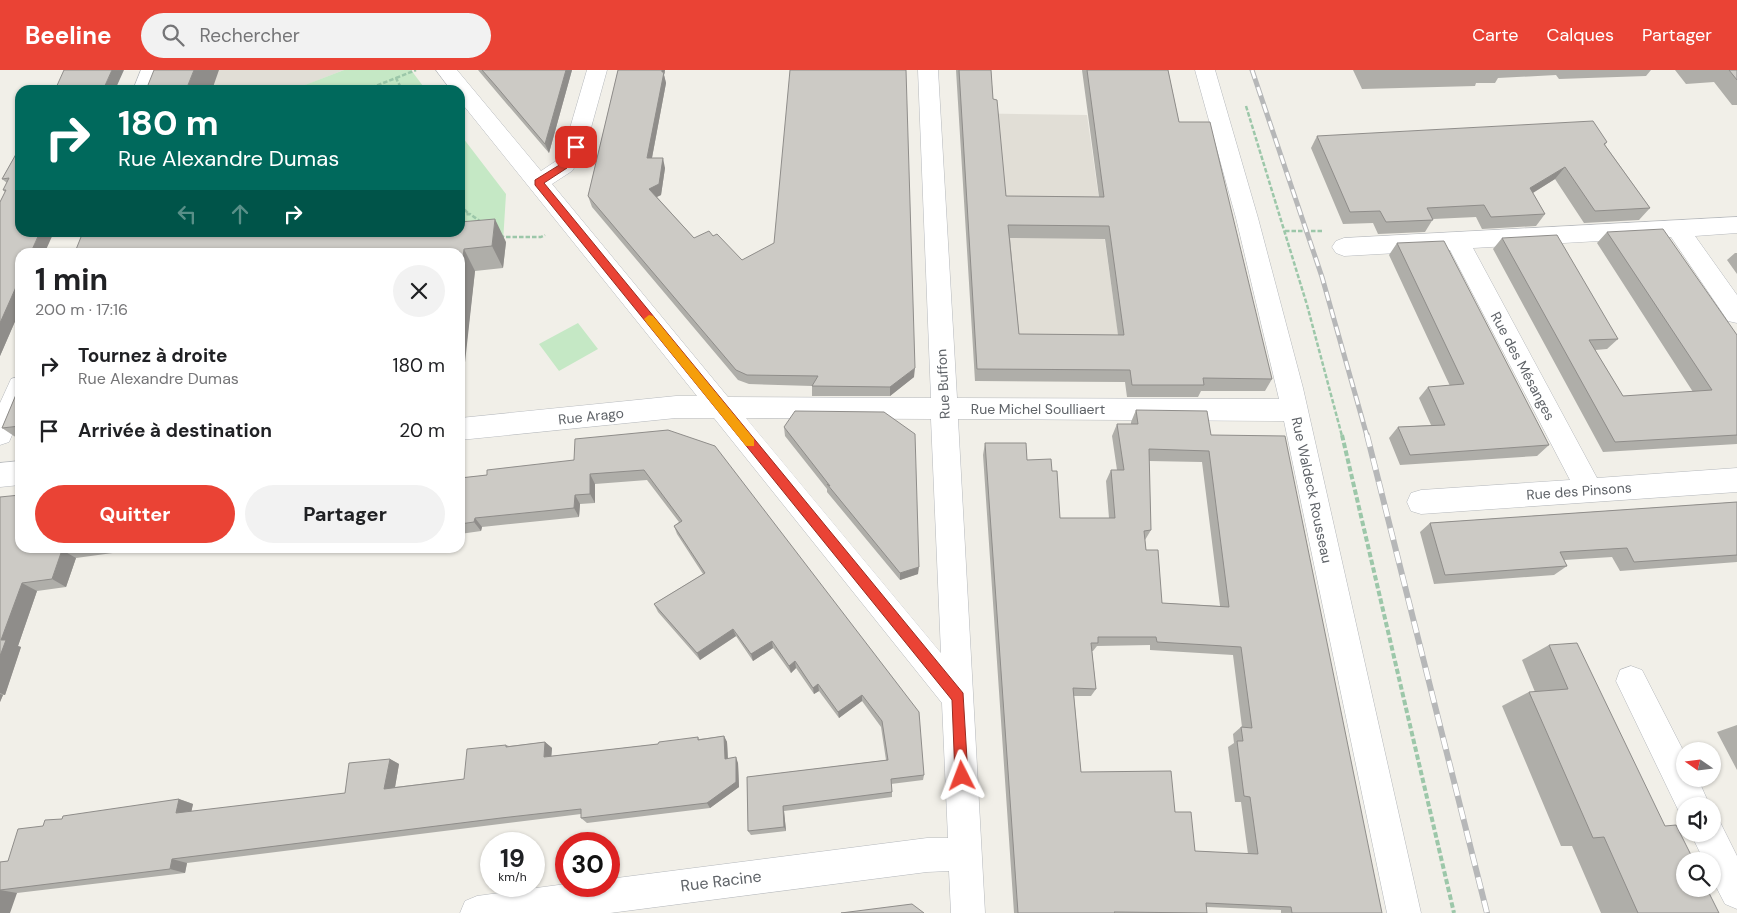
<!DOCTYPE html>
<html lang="fr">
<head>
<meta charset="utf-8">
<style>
  body { margin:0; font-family:"DM Sans",sans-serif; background:#f2f2f2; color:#202124; height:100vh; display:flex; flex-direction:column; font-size:19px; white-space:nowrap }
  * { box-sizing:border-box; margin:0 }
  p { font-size:16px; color:#757577 }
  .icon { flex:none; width:28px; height:28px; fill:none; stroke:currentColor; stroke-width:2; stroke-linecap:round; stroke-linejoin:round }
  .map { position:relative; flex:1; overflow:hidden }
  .drawer { position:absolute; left:15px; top:178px; width:450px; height:305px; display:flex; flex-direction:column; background:#fff; border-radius:15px; box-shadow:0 1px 4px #0004 }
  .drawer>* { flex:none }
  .banner { position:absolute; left:15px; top:15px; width:450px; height:152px; border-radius:15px; box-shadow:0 1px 4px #0004; background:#00695c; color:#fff; overflow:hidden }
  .needle { width:32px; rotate:284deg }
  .controls { position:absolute; left:1676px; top:672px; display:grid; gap:10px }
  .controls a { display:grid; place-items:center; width:45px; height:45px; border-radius:50%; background:#fff; box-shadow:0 1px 4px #0004; font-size:25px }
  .speed { position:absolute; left:480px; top:762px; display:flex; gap:10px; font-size:25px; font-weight:700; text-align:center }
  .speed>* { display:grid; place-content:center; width:65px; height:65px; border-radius:50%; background:#fff; box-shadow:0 1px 4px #0004; line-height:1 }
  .speed small { font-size:12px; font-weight:400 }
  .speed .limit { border:8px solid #d22; background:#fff; color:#111 }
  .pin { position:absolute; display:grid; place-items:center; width:42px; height:42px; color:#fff; margin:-21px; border-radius:10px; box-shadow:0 2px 8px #0006 }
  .me { position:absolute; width:55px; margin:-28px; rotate:357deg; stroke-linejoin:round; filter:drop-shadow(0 0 4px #0008) }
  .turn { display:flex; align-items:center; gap:18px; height:105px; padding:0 20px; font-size:22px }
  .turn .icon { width:65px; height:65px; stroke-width:2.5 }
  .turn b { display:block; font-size:35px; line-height:42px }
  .lanes { display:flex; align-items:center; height:48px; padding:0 20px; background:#0003; justify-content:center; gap:25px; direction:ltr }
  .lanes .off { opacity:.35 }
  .round { display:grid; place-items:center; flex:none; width:52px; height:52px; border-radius:26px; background:#f2f2f2 }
  .headline { display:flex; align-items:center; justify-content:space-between; height:85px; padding:0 20px }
  h1 { font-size:30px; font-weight:700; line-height:38px }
  .cta { display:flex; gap:10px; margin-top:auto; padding:10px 20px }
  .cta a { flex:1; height:58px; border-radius:30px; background:#ea4335; color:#fff; font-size:20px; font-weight:700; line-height:58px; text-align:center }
  .cta a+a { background:#f2f2f2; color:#202124 }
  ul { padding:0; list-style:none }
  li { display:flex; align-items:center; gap:15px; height:65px; padding:0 20px }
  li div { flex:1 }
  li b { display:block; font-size:19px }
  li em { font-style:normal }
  header { display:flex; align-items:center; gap:30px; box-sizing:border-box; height:70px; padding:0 25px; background:#ea4335; color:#fff }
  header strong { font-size:24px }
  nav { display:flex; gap:28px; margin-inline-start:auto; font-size:18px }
  .search { width:350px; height:45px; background:#f2f2f2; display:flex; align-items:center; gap:12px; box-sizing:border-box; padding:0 18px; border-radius:28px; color:#757577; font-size:19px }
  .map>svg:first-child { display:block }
</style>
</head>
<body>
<header>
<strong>Beeline</strong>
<div class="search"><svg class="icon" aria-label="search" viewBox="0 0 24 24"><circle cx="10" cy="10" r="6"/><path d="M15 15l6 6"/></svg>Rechercher</div>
<nav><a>Carte</a><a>Calques</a><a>Partager</a></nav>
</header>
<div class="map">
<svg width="1737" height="843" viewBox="0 0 1737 843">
  <rect width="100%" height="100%" fill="#f1efe8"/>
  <path fill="#e1ded6" d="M 181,0 L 344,0 L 293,20 L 173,20 Z
    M 959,43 L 1087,45 L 1125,312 L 979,311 Z"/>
  <path fill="#c5e8c5" d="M 344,0 L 411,0 L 426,20 L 308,20 L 305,15 Z
    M 460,64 L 506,124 L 503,172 L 319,182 L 323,163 L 460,162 Z
    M 578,253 L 598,279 L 559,301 L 539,274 Z"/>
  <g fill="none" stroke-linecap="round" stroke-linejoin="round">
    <defs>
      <path id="minor" d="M 436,0 L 457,0 L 541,101 L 556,91 L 563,82 L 587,0 L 607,0 L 584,83 L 572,101 L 552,114 L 728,327 L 931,328 L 918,0 L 938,0 L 957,328 L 1279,329 L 1236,148 L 1195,0 L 1215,0 L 1258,148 L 1303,318 L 1421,843 L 1387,843 L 1284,351 L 958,349 L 985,843 L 951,843 L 949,801 L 927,802 L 610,843 L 460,843 L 465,831 L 477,826 L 566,814 L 566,816 L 609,816 L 609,809 L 927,768 L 948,768 L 942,633 L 714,348 L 676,348 L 460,370 L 460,348 L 676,326 L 697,326 L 460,31 L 460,20 L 451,20 ZM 746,348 L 931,349 L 941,583 Z
        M 1737,147 L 1737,163 L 1695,166 L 1737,225 L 1737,253 L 1728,251 L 1671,167 L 1473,178 L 1597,408 L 1737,398 L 1737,422 L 1421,444 L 1411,441 L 1407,432 L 1411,423 L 1421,420 L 1570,410 L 1450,180 L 1344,186 L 1336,183 L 1332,177 L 1336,171 L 1344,168 Z
        M 20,391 L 20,415 L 0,417 L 0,393 Z
        M 1631,596 L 1642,600 L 1685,684 L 1685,709 L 1698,709 L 1710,736 L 1685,736 L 1685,749 L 1682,748 L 1616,611 L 1620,600 Z
        M 1712,749 L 1720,752 L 1737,786 L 1737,839 L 1725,834 L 1712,809 L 1712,791 L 1704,791 L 1691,764 L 1712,764 Z"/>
      <path id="tertiary" d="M 141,0 L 161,0 L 153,20 L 133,20 Z
        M 20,306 L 20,347 L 9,372 L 0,375 L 0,333 L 11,309 Z"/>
    </defs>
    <use href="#minor" stroke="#b5b8bc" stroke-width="1"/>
    <use href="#tertiary" stroke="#b5b8bc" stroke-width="1"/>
    <path stroke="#9cc7a9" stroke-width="2.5" stroke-dasharray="4.5 2" stroke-linecap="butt" d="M 396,8 L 416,0
      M 365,20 L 396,8 L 402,20
      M 1246,36 L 1307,235 L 1342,366
      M 460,135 L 469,144
      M 460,145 L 470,144 L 481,152
      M 1285,161 L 1322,161
      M 500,165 L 504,167 L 541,167 L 545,165"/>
    <path stroke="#9cc7a9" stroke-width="4" stroke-dasharray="5.5 2.5" stroke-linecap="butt" d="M 1342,365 L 1454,843"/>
    <use href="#minor" fill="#fff" fill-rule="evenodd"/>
    <use href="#tertiary" fill="#fff" fill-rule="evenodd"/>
    <defs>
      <path id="rail-far1" d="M 1252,0 L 1322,207 L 1367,366"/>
      <path id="rail" d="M 1367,365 L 1487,843"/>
    </defs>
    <use href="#rail-far1" stroke="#b6b7b8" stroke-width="5"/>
    <use href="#rail" stroke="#b6b7b8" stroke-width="6"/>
    <use href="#rail-far1" stroke="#fff" stroke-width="3" stroke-dasharray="9" stroke-linecap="butt"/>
    <use href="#rail" stroke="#fff" stroke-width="4.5" stroke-dasharray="12" stroke-linecap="butt"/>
  </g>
  <path fill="#afaea9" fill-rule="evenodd" d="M 478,0 L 572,0 L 549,83 L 500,26 Z
    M 618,0 L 665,0 L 664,5 L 666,13 L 652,88 L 665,98 L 661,125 L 657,127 L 694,168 L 713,166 L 742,190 L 914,307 L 890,326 L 812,326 L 812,316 L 749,314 L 738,310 L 592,137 L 588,126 Z
    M 956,0 L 991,0 L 993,29 L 1006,126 L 1099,127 L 1082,0 L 1168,0 L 1179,52 L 1272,309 L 1265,321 L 1201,321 L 1198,327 L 1127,327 L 1125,312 L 975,311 ZM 1010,168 L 1105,169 L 1118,265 L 1019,264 Z
    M 1353,0 L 1651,0 L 1646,6 L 1559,9 L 1556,5 L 1498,8 L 1495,13 L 1476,13 L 1475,16 L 1362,19 Z
    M 1675,0 L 1737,0 L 1737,35 L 1732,35 L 1714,12 L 1686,14 Z
    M 1317,66 L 1607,72 L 1605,75 L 1650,138 L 1639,150 L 1584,153 L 1555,109 L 1533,123 L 1545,144 L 1536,156 L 1482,159 L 1476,147 L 1433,149 L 1425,162 L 1378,164 L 1373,153 L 1343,154 L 1311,78 Z
    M 20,77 L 20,240 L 0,286 L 0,132 L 5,122 L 3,120 L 7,113 L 2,109 Z
    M 83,162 L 324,162 L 323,164 L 506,172 L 503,198 L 475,201 L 460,329 L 460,182 Z
    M 1607,162 L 1737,265 L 1737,374 L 1603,382 L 1493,179 L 1502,168 L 1618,269 L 1607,279 L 1595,280 L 1623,326 L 1693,322 L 1597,173 Z
    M 1397,173 L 1549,375 L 1537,386 L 1400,395 L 1389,368 L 1398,357 L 1431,355 L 1419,328 L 1428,317 L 1450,316 L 1389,185 Z
    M 1735,183 L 1737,183 L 1737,204 L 1727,190 Z
    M 20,315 L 20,370 L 2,358 Z
    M 1136,340 L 1211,365 L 1382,843 L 1281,843 L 1281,840 L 1207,837 L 1207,843 L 1014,843 L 983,385 L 985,373 L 1027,390 L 1052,401 L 1060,448 L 1109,448 L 1106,411 L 1111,400 L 1117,400 L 1112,366 L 1117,354 L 1131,354 L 1131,352 ZM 1149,391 L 1202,392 L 1220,536 L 1162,533 L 1146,480 L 1145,470 L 1151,460 ZM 1150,575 L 1150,580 L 1233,585 L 1242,657 L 1241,657 L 1233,664 L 1234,673 L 1228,677 L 1235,732 L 1241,732 L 1248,784 L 1195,781 L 1175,742 L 1081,702 L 1074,626 L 1091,626 L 1096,619 L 1092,581 L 1093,581 L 1097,576 Z
    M 784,357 L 918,504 L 900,510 L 827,422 L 827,419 L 785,366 Z
    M 668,360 L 924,705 L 923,710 L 891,714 L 892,722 L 892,727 L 784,741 L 786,761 L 751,765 L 748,761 L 747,707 L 886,690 L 881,657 L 862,631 L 839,648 L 819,621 L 814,624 L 796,598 L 791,603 L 773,578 L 753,591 L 736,566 L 700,590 L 658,542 L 654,534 L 703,504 L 677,464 L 674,456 L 679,452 L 647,410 L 595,414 L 595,433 L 580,434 L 579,447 L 482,457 L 481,461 L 460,464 L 460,408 L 487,405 L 574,390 Z
    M 0,427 L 20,478 L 143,478 L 142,479 L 76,488 L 66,517 L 37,521 L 18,576 L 21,577 L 5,625 L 3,625 L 0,632 Z
    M 1737,432 L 1737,492 L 1620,501 L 1612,487 L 1564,490 L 1567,496 L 1554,505 L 1434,514 L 1420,462 L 1430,453 Z
    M 230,478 L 293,478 L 238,483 Z
    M 1549,575 L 1665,756 L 1719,843 L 1601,843 L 1572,776 L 1561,776 L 1502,636 L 1529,622 L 1535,622 L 1522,590 Z
    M 1737,655 L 1737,700 L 1717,662 Z
    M 724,666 L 727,672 L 728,688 L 738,693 L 739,717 L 710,738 L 587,753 L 581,748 L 581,744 L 187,793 L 185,803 L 17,823 L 0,843 L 0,792 L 8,791 L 43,756 L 62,749 L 179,729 L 193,734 L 191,742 L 345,723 L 390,689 L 399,694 L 395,717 L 464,709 L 506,675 L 509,676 L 545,672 L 552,678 L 551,686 L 658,674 L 698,667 L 699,669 Z"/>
  <path fill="#8f8d8a" d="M 112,0 L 124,0 L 115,20 L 103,20 Z
    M 194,0 L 219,0 L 212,20 L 186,20 Z
    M 566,0 L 572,0 L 549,83 L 545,74 Z
    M 662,0 L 665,0 L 664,5 L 666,13 L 650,98 L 647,88 Z
    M 663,88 L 665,98 L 661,125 L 652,129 L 649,119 Z
    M 1565,97 L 1555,109 L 1521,130 L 1530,118 Z
    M 495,149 L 506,172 L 503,198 L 492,176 Z
    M 40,162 L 54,162 L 45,182 L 31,182 Z
    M 303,162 L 324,162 L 319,182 L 302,165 Z
    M 464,179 L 475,201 L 461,329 L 460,210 Z
    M 20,208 L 20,240 L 0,286 L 0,253 Z
    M 915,298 L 914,307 L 890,326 L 890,317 Z
    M 590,404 L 595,414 L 595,433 L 590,424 Z
    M 575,425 L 580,434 L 579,447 L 574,438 Z
    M 475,448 L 482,457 L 481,461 L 474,452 Z
    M 62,480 L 76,488 L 66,517 L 52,509 Z
    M 919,497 L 918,504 L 900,510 L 900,503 Z
    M 22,513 L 37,521 L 18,576 L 21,577 L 5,625 L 0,623 L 0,586 L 1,570 Z
    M 733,559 L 736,566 L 700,590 L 697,583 Z
    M 772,571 L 773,578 L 753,591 L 751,584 Z
    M 795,591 L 796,598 L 791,603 L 789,596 Z
    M 818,614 L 819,621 L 814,624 L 813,618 Z
    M 0,624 L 3,625 L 0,632 Z
    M 862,625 L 862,631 L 839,648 L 838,642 Z
    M 724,666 L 727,672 L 728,694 L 725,689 Z
    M 545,672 L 552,678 L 551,692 L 544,687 Z
    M 736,687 L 738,693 L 739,717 L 710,738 L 707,733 Z
    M 390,689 L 399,694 L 394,723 L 384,719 Z
    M 179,729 L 193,734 L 190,748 L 176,743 Z
    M 783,736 L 784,741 L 786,761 L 784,757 Z
    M 172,789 L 187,793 L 185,803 L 170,799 Z
    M 0,820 L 17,823 L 10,843 L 0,843 Z"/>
  <path fill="#cccac5" stroke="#8f8d8a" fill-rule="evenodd" d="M 64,0 L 112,0 L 103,20 L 55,20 Z
    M 154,0 L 194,0 L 186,20 L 146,20 Z
    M 482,0 L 566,0 L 545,74 L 496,16 Z
    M 618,0 L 662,0 L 662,2 L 664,2 L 647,88 L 663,88 L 659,114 L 649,119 L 694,168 L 709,161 L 713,166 L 717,164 L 742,190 L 774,173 L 790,0 L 906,0 L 915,298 L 890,317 L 812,316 L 818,306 L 747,305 L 736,300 L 588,126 Z
    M 959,0 L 991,0 L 993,29 L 997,30 L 1006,126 L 1104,127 L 1087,0 L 1168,0 L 1179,52 L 1210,52 L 1272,309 L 1203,308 L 1204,315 L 1132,315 L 1130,300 L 977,299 ZM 1008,155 L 1109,156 L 1124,265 L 1019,264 Z
    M 1729,0 L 1737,0 L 1737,10 Z
    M 1593,51 L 1607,72 L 1604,74 L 1650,138 L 1595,141 L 1565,97 L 1530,118 L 1545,144 L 1491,147 L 1484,135 L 1427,138 L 1433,150 L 1386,152 L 1380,141 L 1350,142 L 1317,66 Z
    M 20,77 L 20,162 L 40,162 L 31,182 L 20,182 L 20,208 L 0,253 L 0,132 L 6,120 L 3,120 L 9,108 L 2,109 Z
    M 495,149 L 492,176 L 464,179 L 460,210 L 460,182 L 75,182 L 83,162 L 303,162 L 302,165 L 336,162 L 460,162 L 460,152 Z
    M 1663,159 L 1737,265 L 1737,365 L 1615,372 L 1502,168 L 1557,165 L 1618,269 L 1589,270 L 1623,326 L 1712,320 L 1607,162 Z
    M 1444,171 L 1549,375 L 1410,385 L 1398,357 L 1445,355 L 1428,317 L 1464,314 L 1397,173 Z
    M 20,315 L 20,356 L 2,358 Z
    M 1136,340 L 1207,341 L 1211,365 L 1285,366 L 1382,843 L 1292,843 L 1291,837 L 1206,833 L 1207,843 L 1114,842 L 1115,843 L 1018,843 L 985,373 L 1026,373 L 1027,390 L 1051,389 L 1052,401 L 1057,401 L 1060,448 L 1115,448 L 1111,400 L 1124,400 L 1117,354 L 1138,354 ZM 1149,379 L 1209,381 L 1229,537 L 1162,533 L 1158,480 L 1146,480 L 1144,461 L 1151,460 ZM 1098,567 L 1156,567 L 1157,572 L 1241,577 L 1252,658 L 1241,657 L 1243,671 L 1237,671 L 1244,726 L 1250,727 L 1258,784 L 1195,781 L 1191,742 L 1175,742 L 1171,701 L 1081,702 L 1073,618 L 1096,619 L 1091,573 L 1098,573 Z
    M 795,341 L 884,342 L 915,364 L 919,497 L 900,503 L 827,414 L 830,416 L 784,357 Z
    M 668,360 L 715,376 L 919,642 L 924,705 L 891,709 L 892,722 L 783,736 L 784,757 L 748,761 L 747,707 L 888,690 L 882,651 L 862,625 L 838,642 L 818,614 L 813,618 L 795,591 L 789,596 L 772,571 L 751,584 L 733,559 L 697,583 L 654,534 L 705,503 L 674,456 L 682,451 L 644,400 L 590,404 L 590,424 L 575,425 L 574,438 L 475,448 L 474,452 L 460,454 L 460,408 L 487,405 L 487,400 L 574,390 L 575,369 Z
    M 20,425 L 20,478 L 78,478 L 62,480 L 52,509 L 22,513 L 1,570 L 6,570 L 0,586 L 0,427 Z
    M 1737,432 L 1737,485 L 1634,492 L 1627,478 L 1560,482 L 1567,496 L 1445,505 L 1430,453 Z
    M 1577,573 L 1665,756 L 1676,755 L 1694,791 L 1685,791 L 1685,819 L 1707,819 L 1719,843 L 1638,843 L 1604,767 L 1593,768 L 1529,622 L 1568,619 L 1549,575 Z
    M 724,666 L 725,689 L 736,687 L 736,712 L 707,733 L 581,748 L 581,739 L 501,748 L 172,789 L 170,799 L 0,820 L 0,792 L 8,791 L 18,759 L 43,756 L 45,750 L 62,749 L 63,746 L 179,729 L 176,743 L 345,723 L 349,693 L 390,689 L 384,719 L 464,709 L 467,679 L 506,675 L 506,677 L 545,672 L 544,687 L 658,674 L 659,672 L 698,667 L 698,670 Z
    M 912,834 L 924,843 L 841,843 Z"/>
  <path fill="#ea4335" stroke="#982c22" d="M 573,74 L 581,77 L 567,98 L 544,113 L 963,623 L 968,706 L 966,711 L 962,713 L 957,711 L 955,706 L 952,630 L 535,115 L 535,110 L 561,94 Z"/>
  <path fill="#f59e0b" d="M 649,245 L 653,246 L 754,369 L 754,376 L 746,376 L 646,252 L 644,249 Z"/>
  <g text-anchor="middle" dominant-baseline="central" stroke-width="4.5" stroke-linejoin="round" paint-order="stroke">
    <g font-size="14" fill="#5f6368" stroke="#fff">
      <text transform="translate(1523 296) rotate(62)">Rue des Mésanges</text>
      <text transform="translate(943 314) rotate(-93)">Rue Buffon</text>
      <text x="1038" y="339">Rue Michel Soulliaert</text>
      <text transform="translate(591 346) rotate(-6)">Rue Arago</text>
      <text transform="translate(1312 420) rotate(78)">Rue Waldeck Rousseau</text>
      <text transform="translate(1579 421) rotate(-4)">Rue des Pinsons</text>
    </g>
    <g font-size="16" fill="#5f6368" stroke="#fff">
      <text transform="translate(721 811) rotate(-7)">Rue Racine</text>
    </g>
  </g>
</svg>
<div class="controls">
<a><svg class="needle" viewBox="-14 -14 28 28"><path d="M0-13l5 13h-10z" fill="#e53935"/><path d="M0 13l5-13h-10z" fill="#757577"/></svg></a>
<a><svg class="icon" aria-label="sound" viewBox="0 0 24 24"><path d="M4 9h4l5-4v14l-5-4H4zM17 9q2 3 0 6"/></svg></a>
<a><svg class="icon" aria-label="search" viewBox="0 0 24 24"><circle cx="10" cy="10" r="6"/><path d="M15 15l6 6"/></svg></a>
</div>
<div class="speed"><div>19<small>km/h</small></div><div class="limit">30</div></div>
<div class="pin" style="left:576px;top:77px;background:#d93025"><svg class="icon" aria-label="arrive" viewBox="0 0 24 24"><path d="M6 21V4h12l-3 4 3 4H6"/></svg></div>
<svg class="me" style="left:962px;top:706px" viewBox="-20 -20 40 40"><path d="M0-17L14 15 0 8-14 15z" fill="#ea4335" stroke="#fff" stroke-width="4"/></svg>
<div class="banner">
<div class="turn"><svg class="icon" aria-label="right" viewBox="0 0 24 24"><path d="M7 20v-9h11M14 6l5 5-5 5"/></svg><div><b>180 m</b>Rue Alexandre Dumas</div></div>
<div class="lanes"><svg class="icon off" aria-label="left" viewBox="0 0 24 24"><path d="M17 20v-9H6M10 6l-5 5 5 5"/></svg><svg class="icon off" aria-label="ahead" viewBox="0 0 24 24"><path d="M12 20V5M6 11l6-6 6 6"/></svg><svg class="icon" aria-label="right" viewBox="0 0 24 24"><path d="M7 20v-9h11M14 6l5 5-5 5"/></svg></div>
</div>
<section class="drawer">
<div class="headline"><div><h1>1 min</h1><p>200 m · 17:16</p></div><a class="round"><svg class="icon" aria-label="close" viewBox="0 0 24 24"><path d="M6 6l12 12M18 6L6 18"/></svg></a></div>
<ul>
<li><svg class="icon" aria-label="right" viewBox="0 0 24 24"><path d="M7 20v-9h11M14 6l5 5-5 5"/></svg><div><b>Tournez à droite</b><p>Rue Alexandre Dumas</p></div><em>180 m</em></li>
<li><svg class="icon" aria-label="arrive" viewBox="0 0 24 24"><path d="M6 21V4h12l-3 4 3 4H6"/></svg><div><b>Arrivée à destination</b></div><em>20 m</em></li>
</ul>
<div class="cta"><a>Quitter</a><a>Partager</a></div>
</section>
</div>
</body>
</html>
